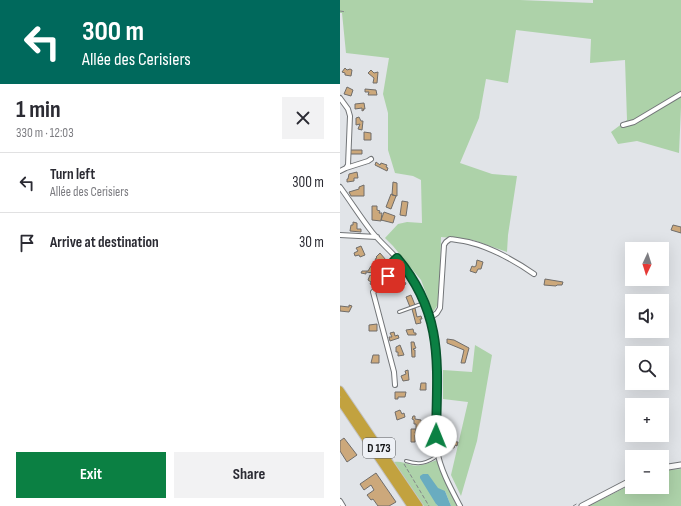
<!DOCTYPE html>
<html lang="en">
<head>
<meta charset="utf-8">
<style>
  body { margin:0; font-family:"Sofia Sans Condensed",sans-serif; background:#f2f2f3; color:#2b2b33; height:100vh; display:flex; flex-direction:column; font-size:15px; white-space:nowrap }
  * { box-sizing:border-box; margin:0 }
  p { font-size:13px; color:#7c7c81 }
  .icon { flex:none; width:22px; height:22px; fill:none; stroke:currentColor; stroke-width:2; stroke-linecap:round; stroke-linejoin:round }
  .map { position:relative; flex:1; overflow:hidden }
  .details { display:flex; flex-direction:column; background:#fff; width:340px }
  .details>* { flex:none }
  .banner { background:#00695c; color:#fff; overflow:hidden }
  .needle { width:26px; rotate:184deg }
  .tools { position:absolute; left:285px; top:242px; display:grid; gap:8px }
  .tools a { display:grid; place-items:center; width:44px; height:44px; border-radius:0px; background:#fff; box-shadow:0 4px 16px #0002; font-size:20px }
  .pin { position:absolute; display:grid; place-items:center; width:34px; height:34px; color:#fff; margin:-17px; border-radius:8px; box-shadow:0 2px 6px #0006 }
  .me { position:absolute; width:44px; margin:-22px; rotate:1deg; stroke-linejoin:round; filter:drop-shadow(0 0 3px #0008) }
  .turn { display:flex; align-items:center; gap:14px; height:84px; padding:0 16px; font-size:18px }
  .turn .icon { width:52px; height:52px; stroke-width:2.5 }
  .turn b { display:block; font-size:28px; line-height:34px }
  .round { display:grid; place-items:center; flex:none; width:42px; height:42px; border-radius:0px; background:#f2f2f3 }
  .headline { display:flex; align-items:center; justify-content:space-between; height:68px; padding:0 16px }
  h1 { font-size:24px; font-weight:700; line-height:30px }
  .button { display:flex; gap:8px; margin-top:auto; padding:8px 16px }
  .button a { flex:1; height:46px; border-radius:0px; background:#0b8043; color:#fff; font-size:16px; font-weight:700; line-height:46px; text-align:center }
  .button a+a { background:#f2f2f3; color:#2b2b33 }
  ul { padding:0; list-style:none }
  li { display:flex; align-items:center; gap:12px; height:60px; padding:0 16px; border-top:1px solid #e1e1e2 }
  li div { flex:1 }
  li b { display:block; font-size:15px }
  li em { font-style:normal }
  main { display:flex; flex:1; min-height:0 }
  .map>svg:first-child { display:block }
</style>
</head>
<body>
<main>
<section class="details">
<div class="banner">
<div class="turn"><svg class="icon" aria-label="left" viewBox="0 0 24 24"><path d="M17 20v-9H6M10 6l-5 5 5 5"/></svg><div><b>300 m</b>Allée des Cerisiers</div></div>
</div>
<div class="headline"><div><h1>1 min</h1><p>330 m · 12:03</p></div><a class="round"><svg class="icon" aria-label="close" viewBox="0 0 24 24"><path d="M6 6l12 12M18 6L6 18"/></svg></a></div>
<ul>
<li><svg class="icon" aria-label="left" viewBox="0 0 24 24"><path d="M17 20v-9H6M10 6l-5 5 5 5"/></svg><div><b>Turn left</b><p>Allée des Cerisiers</p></div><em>300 m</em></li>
<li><svg class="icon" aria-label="arrive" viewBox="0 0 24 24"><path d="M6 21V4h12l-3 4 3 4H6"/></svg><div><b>Arrive at destination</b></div><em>30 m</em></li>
</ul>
<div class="button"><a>Exit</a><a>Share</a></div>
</section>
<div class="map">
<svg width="341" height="506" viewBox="0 0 341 506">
  <rect width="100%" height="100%" fill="#e1e4e8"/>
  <path fill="#add2a9" d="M 0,0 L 180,0 L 253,3 L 253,0 L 341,0 L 341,107 L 339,153 L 297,141 L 278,144 L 271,132 L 287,120 L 285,60 L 250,63 L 251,39 L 176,30 L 168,83 L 146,79 L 139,118 L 120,163 L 152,174 L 177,176 L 168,235 L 167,252 L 133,240 L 101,237 L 99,303 L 93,312 L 81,280 L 53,246 L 45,238 L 58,224 L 67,222 L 82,223 L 81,180 L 73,176 L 55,173 L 48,150 L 48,113 L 43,94 L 49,58 L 6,53 L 2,13 L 0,13 Z
    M 135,345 L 152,355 L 137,441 L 121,496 L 111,475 L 128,402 L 103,399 L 103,370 L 132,372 Z
    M 97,460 L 117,506 L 111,506 L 105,491 L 96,504 L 98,506 L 84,506 L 54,462 C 60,461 65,463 71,465 C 80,467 88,463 97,460 Z
    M 341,469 L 341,506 L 249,506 L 292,484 L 292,487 L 322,487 L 322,472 L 328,470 Z"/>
  <path fill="#69acc0" d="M 83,474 L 88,474 L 98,488 L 105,491 L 111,506 L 98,506 L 96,504 L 80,478 L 80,476 Z"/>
  <path fill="#cca87b" stroke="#706d6a" d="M 5,68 L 7,70 L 10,69 L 12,70 L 11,76 L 5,75 L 5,73 L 2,72 Z
    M 31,70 L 34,73 L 38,72 L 37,83 L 33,83 L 34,78 L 28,73 Z
    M 7,87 L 13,90 L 11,96 L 4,94 Z
    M 25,89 L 36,90 L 37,95 L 28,95 L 29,92 L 25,92 Z
    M 24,103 L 25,109 L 23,109 L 24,110 L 22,111 L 22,108 L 15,109 L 15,104 Z
    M 19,117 L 21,121 L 23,121 L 22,130 L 18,129 L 20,124 L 16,125 L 16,118 Z
    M 24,132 L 31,133 L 31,140 L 24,140 Z
    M 10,150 L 22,150 L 22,154 L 10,154 Z
    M 36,162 L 40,165 L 41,163 L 47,165 L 46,167 L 48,168 L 47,171 L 35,165 Z
    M 17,172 L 18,178 L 14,178 L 14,181 L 7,182 L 7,179 L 8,179 L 9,174 Z
    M 53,182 L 57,183 L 57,196 L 52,195 Z
    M 24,185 L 24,196 L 11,196 L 9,192 L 19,189 L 19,187 Z
    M 51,194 L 56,196 L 51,209 L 46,207 Z
    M 62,201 L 68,202 L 66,216 L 60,215 Z
    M 32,206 L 37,206 L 37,210 L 40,211 L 39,213 L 42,213 L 41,221 L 32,220 Z
    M 44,212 L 55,216 L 53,223 L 41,220 Z
    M 13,222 L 17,223 L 17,229 L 21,229 L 21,232 L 10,231 L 11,225 L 13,225 Z
    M 333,225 L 341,227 L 341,233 L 331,230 Z
    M 21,246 L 25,255 L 20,257 L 19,255 L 15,256 L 14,253 L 18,251 L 16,248 Z
    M 40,253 L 46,260 L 44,264 L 38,264 L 35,259 L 37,258 L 36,257 Z
    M 137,260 L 143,262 L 141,269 L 138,269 L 136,273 L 130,271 L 132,266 L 134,267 L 136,266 Z
    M 31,266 L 39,266 L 39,268 L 35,268 L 33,273 L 26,272 L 26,274 L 21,273 L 22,271 L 28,271 Z
    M 57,273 L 60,276 L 61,275 L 62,277 L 54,282 L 53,281 L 55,279 L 53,276 Z
    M 30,275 L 35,278 L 38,275 L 40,277 L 32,285 L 30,284 L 31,282 L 28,280 Z
    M 61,279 L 64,283 L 65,282 L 66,284 L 58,289 L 57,287 L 59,286 L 57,282 Z
    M 205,279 L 223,282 L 222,285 L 217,285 L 216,286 L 204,285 Z
    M 71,295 L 75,305 L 70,307 L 66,297 Z
    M 9,305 L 12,306 L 9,312 L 0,311 L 0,306 L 9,307 Z
    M 75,308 L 77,317 L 81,316 L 82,319 L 80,319 L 81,323 L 76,324 L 72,309 Z
    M 37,324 L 37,331 L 29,331 L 29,325 Z
    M 73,329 L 74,333 L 76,333 L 76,335 L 68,335 L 66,330 Z
    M 54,332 L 55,336 L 58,335 L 59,338 L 50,341 L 49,337 L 52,337 L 50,333 Z
    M 107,339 L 114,340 L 129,348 L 125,363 L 121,363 L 124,350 L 107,343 Z
    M 71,342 L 74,342 L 75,346 L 76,348 L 73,349 L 74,350 L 75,350 L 75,357 L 72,357 Z
    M 60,345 L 64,355 L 58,356 L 58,352 L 56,352 L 56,347 Z
    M 33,355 L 39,355 L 39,363 L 31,363 Z
    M 68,370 L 69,380 L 63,381 L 61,376 L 66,374 L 65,371 Z
    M 81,383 L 86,383 L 86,390 L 80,390 Z
    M 55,392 L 66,392 L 65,397 L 58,397 L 58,399 L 55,399 Z
    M 60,410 L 62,414 L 64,413 L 65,417 L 57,420 L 55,412 Z
    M 73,416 L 75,416 L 75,419 L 81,420 L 81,429 L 76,429 L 76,424 L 74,424 L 74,420 L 72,419 Z
    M 71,429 L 76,429 L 75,433 L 77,433 L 77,435 L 75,435 L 75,442 L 71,442 Z
    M 4,438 L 17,455 L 7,462 L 0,451 L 0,441 Z
    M 103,441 L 118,442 L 117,446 L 115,445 L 114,448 L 107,448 L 107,444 L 103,443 Z
    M 36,473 L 56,502 L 49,506 L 38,506 L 33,499 L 31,500 L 27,495 L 34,490 L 31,485 L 24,490 L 20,484 Z"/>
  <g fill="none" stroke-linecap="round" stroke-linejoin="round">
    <defs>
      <path id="service" d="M 59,312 L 84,303
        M 66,461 C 78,465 87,464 98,455"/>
      <path id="minor" d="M 0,98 L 8,109 L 10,116 L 8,165 L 6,168 L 0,171
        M 283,125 L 294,122 L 341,94
        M 6,168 L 28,161 L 31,159
        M 0,187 C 11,202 21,218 32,232 C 41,243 52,252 61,263 C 76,281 86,303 92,325 C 104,366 91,408 97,450 C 100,469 111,489 120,506
        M 0,235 L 37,237
        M 90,318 L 97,313 L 100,308 L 104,245 L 106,242 L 110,239 C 117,240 125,241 132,243 C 152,248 177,262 194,274
        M 55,385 L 54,372 L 33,292 C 39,288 45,282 48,275 C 51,269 51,263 57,258
        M 0,501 L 3,506"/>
      <path id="tertiary" d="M 322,468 L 341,465
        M 242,506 L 292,480"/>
      <path id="trunk" d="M 0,390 L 79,506
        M 0,401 L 71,506"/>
    </defs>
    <use href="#service" stroke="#727578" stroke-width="4"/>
    <use href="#minor" stroke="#727578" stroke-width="6"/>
    <use href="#tertiary" stroke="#727578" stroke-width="7"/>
    <use href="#trunk" stroke="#c2c2c3" stroke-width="9"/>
    <path stroke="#84868a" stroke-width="1" stroke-dasharray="4 2" stroke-linecap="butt" d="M 0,11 L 6,12
      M 64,464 L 89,506
      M 233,506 L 238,503"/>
    <use href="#service" stroke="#fff" stroke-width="2"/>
    <use href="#minor" stroke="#fff" stroke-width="4"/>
    <use href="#tertiary" stroke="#fff" stroke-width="5"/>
    <use href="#trunk" stroke="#c2a23f" stroke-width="7"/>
  </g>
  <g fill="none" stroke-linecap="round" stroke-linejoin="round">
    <defs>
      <path id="route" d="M 48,276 L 52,263 L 57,258 C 105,315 97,367 96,436"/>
    </defs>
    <use href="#route" stroke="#07532c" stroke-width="10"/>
    <use href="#route" stroke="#0b8043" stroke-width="7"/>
  </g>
  <g text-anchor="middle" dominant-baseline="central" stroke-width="3" stroke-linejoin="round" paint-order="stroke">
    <rect fill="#eef1f6" stroke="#55575a" stroke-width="1" x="23" y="438" width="32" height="20" rx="3"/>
    <g font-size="12" font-weight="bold" fill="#141517">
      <text x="39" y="448">D 173</text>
    </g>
  </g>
</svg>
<div class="tools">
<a><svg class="needle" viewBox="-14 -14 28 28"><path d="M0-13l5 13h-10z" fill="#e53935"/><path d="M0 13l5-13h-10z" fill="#7c7c81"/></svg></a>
<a><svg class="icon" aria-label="sound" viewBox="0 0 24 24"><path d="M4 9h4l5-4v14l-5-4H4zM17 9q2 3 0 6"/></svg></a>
<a><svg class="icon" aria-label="search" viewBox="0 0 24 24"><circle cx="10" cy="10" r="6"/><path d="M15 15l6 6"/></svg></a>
<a>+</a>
<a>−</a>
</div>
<div class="pin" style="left:48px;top:276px;background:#d93025"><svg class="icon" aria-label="arrive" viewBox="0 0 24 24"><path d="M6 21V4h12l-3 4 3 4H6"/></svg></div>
<svg class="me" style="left:96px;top:436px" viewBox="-20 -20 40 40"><circle r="19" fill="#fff"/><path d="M0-13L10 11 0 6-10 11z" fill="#0b8043"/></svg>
</div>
</main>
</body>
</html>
